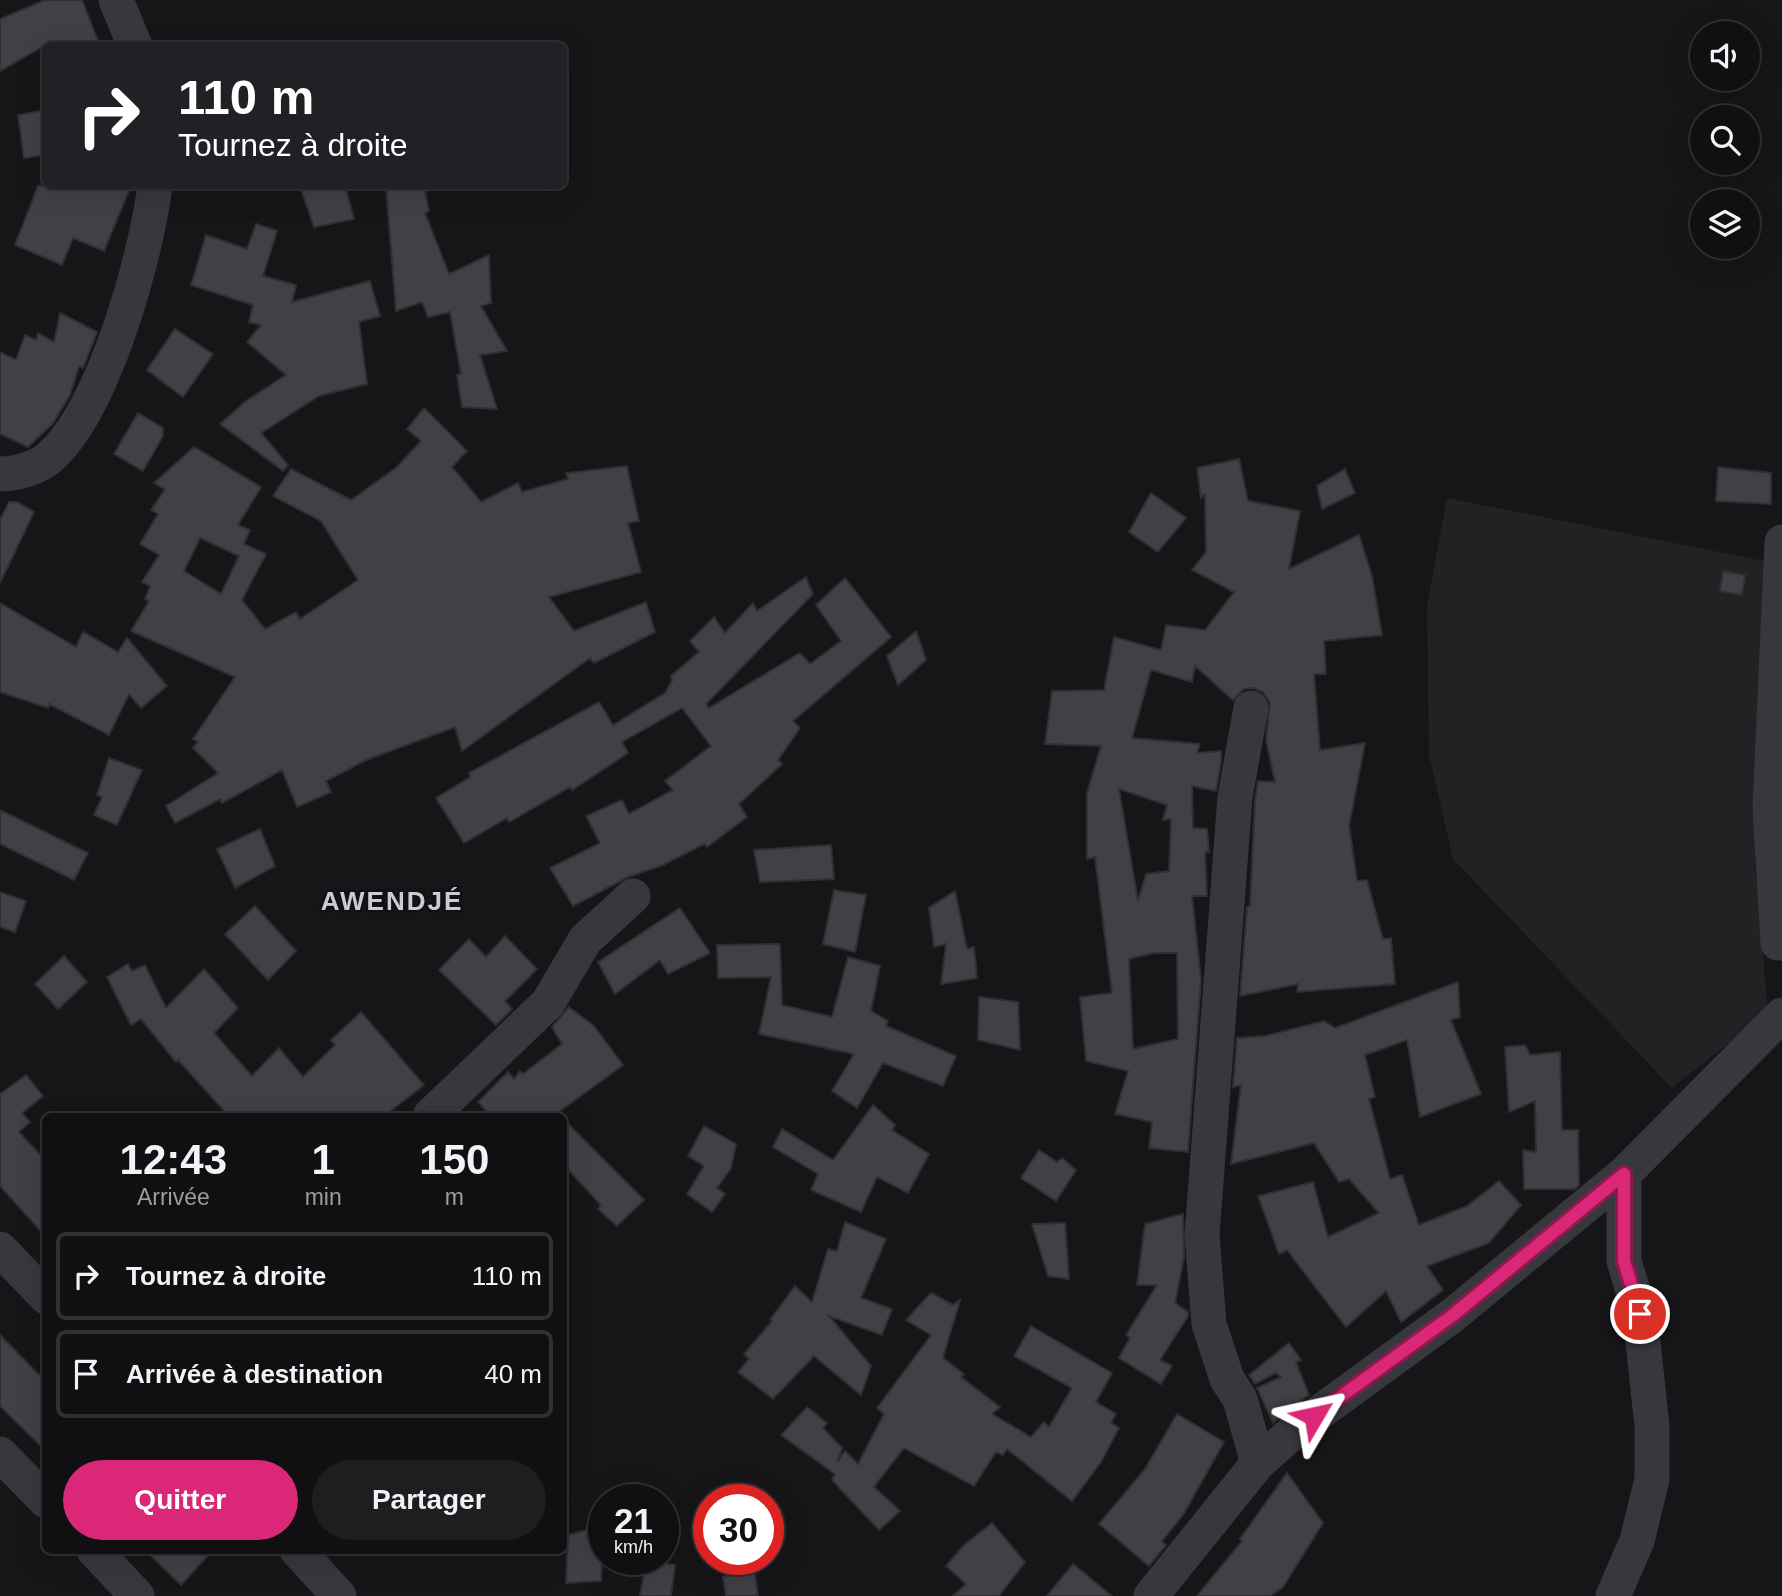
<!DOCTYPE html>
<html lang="fr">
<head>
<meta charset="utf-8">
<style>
  body { margin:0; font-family:Helvetica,sans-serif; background:#1e1e20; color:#f1f3f6; height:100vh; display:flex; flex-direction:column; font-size:26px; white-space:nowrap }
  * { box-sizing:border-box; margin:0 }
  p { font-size:23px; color:#9c9d9f }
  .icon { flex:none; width:38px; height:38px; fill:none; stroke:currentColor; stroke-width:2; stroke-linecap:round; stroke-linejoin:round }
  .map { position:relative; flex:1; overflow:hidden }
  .details { position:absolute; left:42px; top:1113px; width:525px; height:441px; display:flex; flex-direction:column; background:#101012; border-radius:10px; box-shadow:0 7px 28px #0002,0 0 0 2px #303032 }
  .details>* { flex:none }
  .banner { position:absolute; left:42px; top:42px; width:525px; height:147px; border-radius:10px; box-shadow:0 7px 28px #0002,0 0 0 2px #303032; background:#202124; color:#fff; overflow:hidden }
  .tools { position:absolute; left:1690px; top:21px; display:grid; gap:14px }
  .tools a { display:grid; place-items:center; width:70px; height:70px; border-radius:50%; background:#101012; box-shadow:0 7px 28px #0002,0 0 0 2px #303032; font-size:35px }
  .speed { position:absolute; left:588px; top:1484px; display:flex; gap:14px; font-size:35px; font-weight:700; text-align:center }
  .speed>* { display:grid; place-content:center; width:91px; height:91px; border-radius:50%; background:#101012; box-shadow:0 7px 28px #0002,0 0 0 2px #303032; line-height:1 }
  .speed small { font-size:18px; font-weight:400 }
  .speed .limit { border:10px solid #d22; background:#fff; color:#111 }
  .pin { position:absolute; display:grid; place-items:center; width:60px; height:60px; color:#fff; margin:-30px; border:4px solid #fff; border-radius:50%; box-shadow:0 2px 7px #0007 }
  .me { position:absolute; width:77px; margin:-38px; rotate:54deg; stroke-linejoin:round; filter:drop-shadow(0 0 5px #0008) }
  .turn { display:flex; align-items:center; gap:24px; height:147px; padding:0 21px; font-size:32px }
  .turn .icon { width:91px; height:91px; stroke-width:2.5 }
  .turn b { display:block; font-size:49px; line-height:60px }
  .eta { display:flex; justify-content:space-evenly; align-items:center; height:119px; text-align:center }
  .eta b { font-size:42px; font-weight:700; line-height:49px }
  .primary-button { display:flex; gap:14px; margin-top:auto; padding:14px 21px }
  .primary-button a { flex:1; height:80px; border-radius:42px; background:#db2777; color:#fff; font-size:28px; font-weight:700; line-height:80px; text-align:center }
  .primary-button a+a { background:#1e1e20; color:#f1f3f6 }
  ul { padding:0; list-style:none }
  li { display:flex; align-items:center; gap:21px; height:88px; margin:0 14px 10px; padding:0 7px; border:4px solid #303032; border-radius:10px }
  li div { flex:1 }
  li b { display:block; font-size:26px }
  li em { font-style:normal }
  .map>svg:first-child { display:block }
</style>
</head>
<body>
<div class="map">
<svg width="1782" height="1596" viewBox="0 0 1782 1596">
  <rect width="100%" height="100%" fill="#161618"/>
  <path fill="#222225" d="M 1447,498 L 1769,562 L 1755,863 L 1768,1012 L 1672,1088 L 1453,859 L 1429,755 L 1427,606 Z"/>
  <path fill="#404145" stroke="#303034" stroke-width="2" fill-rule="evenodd" d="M 45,0 L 82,0 L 100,46 L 44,46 L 0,71 L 0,19 Z
    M 46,110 L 46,155 L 24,158 L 18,115 Z
    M 38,186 L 131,186 L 104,251 L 73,238 L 62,265 L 15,245 Z
    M 300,186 L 345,186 L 354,219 L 314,227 Z
    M 386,186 L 424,186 L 429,211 L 425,213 L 449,274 L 489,255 L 491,303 L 481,306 L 507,351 L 480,355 L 497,409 L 462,407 L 457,375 L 461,374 L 450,312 L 428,317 L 422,302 L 396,311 Z
    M 256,224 L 277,231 L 263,276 L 296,285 L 292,302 L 370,281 L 380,316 L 359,322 L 367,384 L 319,396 L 261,433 L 288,465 L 283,471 L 220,424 L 246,401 L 286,375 L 247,342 L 261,325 L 249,322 L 253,305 L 191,285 L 206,235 L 247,249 Z
    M 60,313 L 97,332 L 83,368 L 79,366 L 70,395 L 53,423 L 28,447 L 0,434 L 0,352 L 16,360 L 25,335 L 36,340 L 38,333 L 54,342 Z
    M 175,329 L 213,354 L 183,397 L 147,370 Z
    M 424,408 L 467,451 L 452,467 L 481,502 L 518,483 L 522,492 L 568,479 L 566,473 L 627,466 L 639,521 L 628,523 L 641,572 L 549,597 L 574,631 L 646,602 L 655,632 L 594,663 L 590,658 L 462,751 L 455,727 L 366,760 L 326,781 L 331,792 L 297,807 L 282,770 L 222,803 L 220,799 L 175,823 L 166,806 L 218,773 L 193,748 L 198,742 L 193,739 L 235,677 L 131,631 L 149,601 L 145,599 L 150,586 L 142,582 L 159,555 L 140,544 L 158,514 L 151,510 L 165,489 L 154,483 L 194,447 L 261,487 L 238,525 L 250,530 L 244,544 L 266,554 L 242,600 L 265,629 L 296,612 L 300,619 L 358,580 L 321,521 L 273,496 L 291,469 L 351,500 L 397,467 L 421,441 L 407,429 ZM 200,538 L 239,556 L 221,594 L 184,571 Z
    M 138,413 L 163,428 L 163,436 L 143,471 L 114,454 Z
    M 1239,459 L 1248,501 L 1300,511 L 1289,569 L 1359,535 L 1372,576 L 1382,635 L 1324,641 L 1326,674 L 1314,674 L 1320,750 L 1365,743 L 1349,826 L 1357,881 L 1367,880 L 1383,939 L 1391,938 L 1395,984 L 1297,992 L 1298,984 L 1240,996 L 1247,907 L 1250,906 L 1255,800 L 1258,781 L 1275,782 L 1266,740 L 1270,702 L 1263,692 L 1254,688 L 1244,689 L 1233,700 L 1195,666 L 1192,682 L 1151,670 L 1132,738 L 1200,744 L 1197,753 L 1221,751 L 1221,762 L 1216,791 L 1192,786 L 1193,828 L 1207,829 L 1209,852 L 1205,852 L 1207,896 L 1192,896 L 1201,979 L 1188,1152 L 1149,1148 L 1152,1122 L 1115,1114 L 1128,1071 L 1086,1061 L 1080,997 L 1112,993 L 1095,857 L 1087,859 L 1087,793 L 1101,746 L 1045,744 L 1052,691 L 1104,690 L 1114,637 L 1161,650 L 1166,625 L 1205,630 L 1234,592 L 1192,570 L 1206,552 L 1205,494 L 1201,498 L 1197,468 ZM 1119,789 L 1167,805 L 1163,820 L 1171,819 L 1169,871 L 1146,874 L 1138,901 ZM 1154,953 L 1177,953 L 1178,1039 L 1133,1049 L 1129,959 Z
    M 1718,467 L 1771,473 L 1771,504 L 1716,501 Z
    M 1345,469 L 1355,493 L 1322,509 L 1317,486 Z
    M 1151,493 L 1186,518 L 1158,552 L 1129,532 Z
    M 9,502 L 17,502 L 34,512 L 0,583 L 0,520 Z
    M 1723,571 L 1745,575 L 1742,595 L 1720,591 Z
    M 806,577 L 813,594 L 706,704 L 709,708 L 800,653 L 810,664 L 841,641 L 816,605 L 845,578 L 891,637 L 793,721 L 800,728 L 778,760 L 782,764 L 739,804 L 747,817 L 707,847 L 704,844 L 663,865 L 628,877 L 573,906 L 550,868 L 600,843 L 586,816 L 622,800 L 629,814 L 673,790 L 665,781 L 711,746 L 682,708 L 622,742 L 628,753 L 572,790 L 570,787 L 509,822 L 507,818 L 464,843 L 436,798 L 470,777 L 469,773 L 599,702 L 613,725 L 665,693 L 672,681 L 671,676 L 699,652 L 690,641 L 714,617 L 725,633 L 753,603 L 757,611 Z
    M 0,603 L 76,647 L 83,632 L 118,652 L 127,638 L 167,686 L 141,708 L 129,694 L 109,735 L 49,704 L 48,708 L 0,692 Z
    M 916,631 L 926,660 L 898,685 L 887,656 Z
    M 109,758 L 142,770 L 117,825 L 94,815 L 102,797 L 97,795 Z
    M 0,810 L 88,853 L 74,880 L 0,844 Z
    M 260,829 L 275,866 L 235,888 L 217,849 Z
    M 831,845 L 834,879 L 760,882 L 754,850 Z
    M 834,890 L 866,895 L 855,952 L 823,944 Z
    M 955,891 L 967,949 L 974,947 L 977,978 L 941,984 L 946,944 L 934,947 L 929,908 Z
    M 0,892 L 26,901 L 15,932 L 0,927 Z
    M 255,906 L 296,951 L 268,980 L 225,934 Z
    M 680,908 L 710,953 L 668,974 L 660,960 L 615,994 L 598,962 Z
    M 505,936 L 537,969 L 505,1001 L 512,1009 L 496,1025 L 439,970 L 469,939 L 486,957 Z
    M 780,944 L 782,1005 L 832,1017 L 848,957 L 880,966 L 871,1011 L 888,1021 L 886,1026 L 956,1056 L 943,1086 L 883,1063 L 857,1108 L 832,1091 L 854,1054 L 759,1034 L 771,977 L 718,978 L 717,945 Z
    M 64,956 L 87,982 L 58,1009 L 35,984 Z
    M 128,964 L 132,971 L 145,965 L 166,1008 L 204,969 L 238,1008 L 214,1033 L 252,1076 L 279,1048 L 303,1077 L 335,1045 L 331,1040 L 361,1012 L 424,1085 L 384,1116 L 229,1116 L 178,1060 L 176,1062 L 141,1019 L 131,1025 L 107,977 Z
    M 1458,982 L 1460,1017 L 1451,1020 L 1481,1094 L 1420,1117 L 1407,1040 L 1365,1055 L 1375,1097 L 1369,1099 L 1390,1179 L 1402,1175 L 1419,1225 L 1467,1206 L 1499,1181 L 1521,1205 L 1489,1243 L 1427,1266 L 1443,1290 L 1401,1322 L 1386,1291 L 1346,1327 L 1287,1250 L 1279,1254 L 1258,1196 L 1313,1182 L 1328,1237 L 1379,1213 L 1349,1179 L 1339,1182 L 1314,1143 L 1231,1164 L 1241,1085 L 1233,1087 L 1237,1038 L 1265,1036 L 1324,1021 L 1335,1028 Z
    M 979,997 L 1018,1002 L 1020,1050 L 978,1040 Z
    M 569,1007 L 594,1026 L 623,1065 L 553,1116 L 491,1116 L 478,1102 L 508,1072 L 514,1079 L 520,1071 L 523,1074 L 562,1044 L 552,1027 Z
    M 1525,1045 L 1530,1055 L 1560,1052 L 1562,1130 L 1578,1130 L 1579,1185 L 1575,1189 L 1524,1189 L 1523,1150 L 1536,1152 L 1535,1101 L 1509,1112 L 1505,1047 Z
    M 26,1075 L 43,1096 L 22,1113 L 30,1122 L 19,1132 L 46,1161 L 46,1237 L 0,1186 L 0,1094 Z
    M 873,1105 L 895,1125 L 892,1130 L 929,1154 L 908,1193 L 877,1177 L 861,1212 L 811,1190 L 818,1174 L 773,1147 L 782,1129 L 833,1160 Z
    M 564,1120 L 644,1200 L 617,1226 L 598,1209 L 601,1205 L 564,1165 Z
    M 704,1126 L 736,1144 L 731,1168 L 717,1188 L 725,1194 L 712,1212 L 687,1194 L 704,1166 L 688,1156 Z
    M 1039,1150 L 1057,1162 L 1062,1158 L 1076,1170 L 1056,1201 L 1021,1178 Z
    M 1183,1214 L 1184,1257 L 1175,1303 L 1188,1312 L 1188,1316 L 1160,1360 L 1172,1366 L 1161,1384 L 1119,1358 L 1130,1338 L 1126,1335 L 1157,1285 L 1137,1285 L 1145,1224 Z
    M 845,1222 L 886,1239 L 861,1298 L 892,1309 L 882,1335 L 829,1316 L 871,1366 L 861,1395 L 814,1356 L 773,1399 L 738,1372 L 749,1359 L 744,1354 L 772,1321 L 770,1320 L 795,1286 L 812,1302 L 828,1249 L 837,1251 Z
    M 1065,1223 L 1069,1279 L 1048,1276 L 1032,1224 Z
    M 931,1293 L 953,1305 L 960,1300 L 943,1358 L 964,1374 L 961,1377 L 1000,1407 L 992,1414 L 1031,1437 L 1044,1422 L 1049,1427 L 1072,1388 L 1014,1356 L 1031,1326 L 1112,1373 L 1096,1402 L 1116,1414 L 1111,1423 L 1119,1428 L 1101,1462 L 1072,1501 L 1007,1449 L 1003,1455 L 996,1452 L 974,1486 L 904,1448 L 874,1487 L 900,1511 L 879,1530 L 832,1480 L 835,1474 L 781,1435 L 807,1407 L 827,1423 L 823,1428 L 842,1448 L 837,1462 L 845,1451 L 858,1464 L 884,1414 L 877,1408 L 931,1335 L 906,1320 Z
    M 0,1335 L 46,1382 L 46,1451 L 0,1406 Z
    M 1289,1343 L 1301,1360 L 1296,1362 L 1309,1395 L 1273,1423 L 1257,1388 L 1281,1377 L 1276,1373 L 1255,1384 L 1249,1375 Z
    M 1177,1414 L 1224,1442 L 1183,1515 L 1162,1541 L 1166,1545 L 1149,1566 L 1099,1524 L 1145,1469 Z
    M 1287,1473 L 1323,1523 L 1283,1587 L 1270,1596 L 1197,1596 L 1242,1541 L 1240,1539 Z
    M 992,1523 L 1025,1562 L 999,1596 L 953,1596 L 966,1584 L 946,1566 L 963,1546 Z
    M 604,1525 L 601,1581 L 566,1583 L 568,1535 Z
    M 145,1550 L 213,1550 L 181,1585 Z
    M 646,1561 L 675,1565 L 671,1596 L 640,1596 Z
    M 1073,1564 L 1112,1596 L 1047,1596 Z
    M 754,1569 L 758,1596 L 726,1596 L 723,1577 Z"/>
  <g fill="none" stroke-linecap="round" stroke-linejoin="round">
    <path stroke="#37383d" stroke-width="35" d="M 116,0 L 135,46
      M 0,474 C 16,474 38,468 50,457 C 104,410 146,256 155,186
      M 1782,542 L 1770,808 L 1778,943 L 1782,943
      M 1251,708 L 1235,797 L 1202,1235 L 1209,1324 L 1227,1379 L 1240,1399 L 1258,1463
      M 430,1116 L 548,1003 L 585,940 L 633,896
      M 0,1249 L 46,1297
      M 0,1454 L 46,1501
      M 94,1550 L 137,1596
      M 297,1550 L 339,1596
      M 1151,1596 L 1258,1463 L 1294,1431 L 1453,1315 L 1624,1174 L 1782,1015
      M 1613,1596 L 1637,1541 L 1652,1479 L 1652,1426 L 1640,1314 L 1624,1261 L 1624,1174"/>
  </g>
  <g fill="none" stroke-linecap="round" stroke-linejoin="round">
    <defs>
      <path id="route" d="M 1314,1416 L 1453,1315 L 1624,1174 L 1624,1261 L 1640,1314"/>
    </defs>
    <use href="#route" stroke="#8e194d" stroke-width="18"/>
    <use href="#route" stroke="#db2777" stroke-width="12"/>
  </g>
  <g text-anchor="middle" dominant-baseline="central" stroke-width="5" stroke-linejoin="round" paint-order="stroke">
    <g font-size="26" font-weight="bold" letter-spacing="2" fill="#c9ccd4" stroke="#111113">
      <text x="392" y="901">AWENDJÉ</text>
    </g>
  </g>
</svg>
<div class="tools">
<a><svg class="icon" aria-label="sound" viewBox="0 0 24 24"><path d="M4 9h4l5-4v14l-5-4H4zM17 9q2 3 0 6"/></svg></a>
<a><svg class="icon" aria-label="search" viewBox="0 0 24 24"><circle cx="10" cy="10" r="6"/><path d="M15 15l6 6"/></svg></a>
<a><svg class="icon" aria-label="layers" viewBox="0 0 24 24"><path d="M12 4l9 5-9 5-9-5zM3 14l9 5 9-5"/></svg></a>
</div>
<div class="speed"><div>21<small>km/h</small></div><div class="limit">30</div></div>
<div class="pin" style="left:1640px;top:1314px;background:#d93025"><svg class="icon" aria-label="arrive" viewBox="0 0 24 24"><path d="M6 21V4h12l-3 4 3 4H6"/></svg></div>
<svg class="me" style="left:1314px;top:1416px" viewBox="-20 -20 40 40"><path d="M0-17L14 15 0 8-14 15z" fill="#db2777" stroke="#fff" stroke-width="4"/></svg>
<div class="banner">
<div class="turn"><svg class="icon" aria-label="right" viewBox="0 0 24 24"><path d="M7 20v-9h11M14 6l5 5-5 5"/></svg><div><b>110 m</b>Tournez à droite</div></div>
</div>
<section class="details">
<div class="eta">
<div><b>12:43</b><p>Arrivée</p></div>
<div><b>1</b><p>min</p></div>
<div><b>150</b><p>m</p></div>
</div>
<ul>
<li><svg class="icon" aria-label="right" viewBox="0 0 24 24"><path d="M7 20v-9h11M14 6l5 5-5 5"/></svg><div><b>Tournez à droite</b></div><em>110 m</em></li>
<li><svg class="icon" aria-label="arrive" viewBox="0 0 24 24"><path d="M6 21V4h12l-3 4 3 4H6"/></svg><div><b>Arrivée à destination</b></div><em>40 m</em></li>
</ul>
<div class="primary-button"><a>Quitter</a><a>Partager</a></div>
</section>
</div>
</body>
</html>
